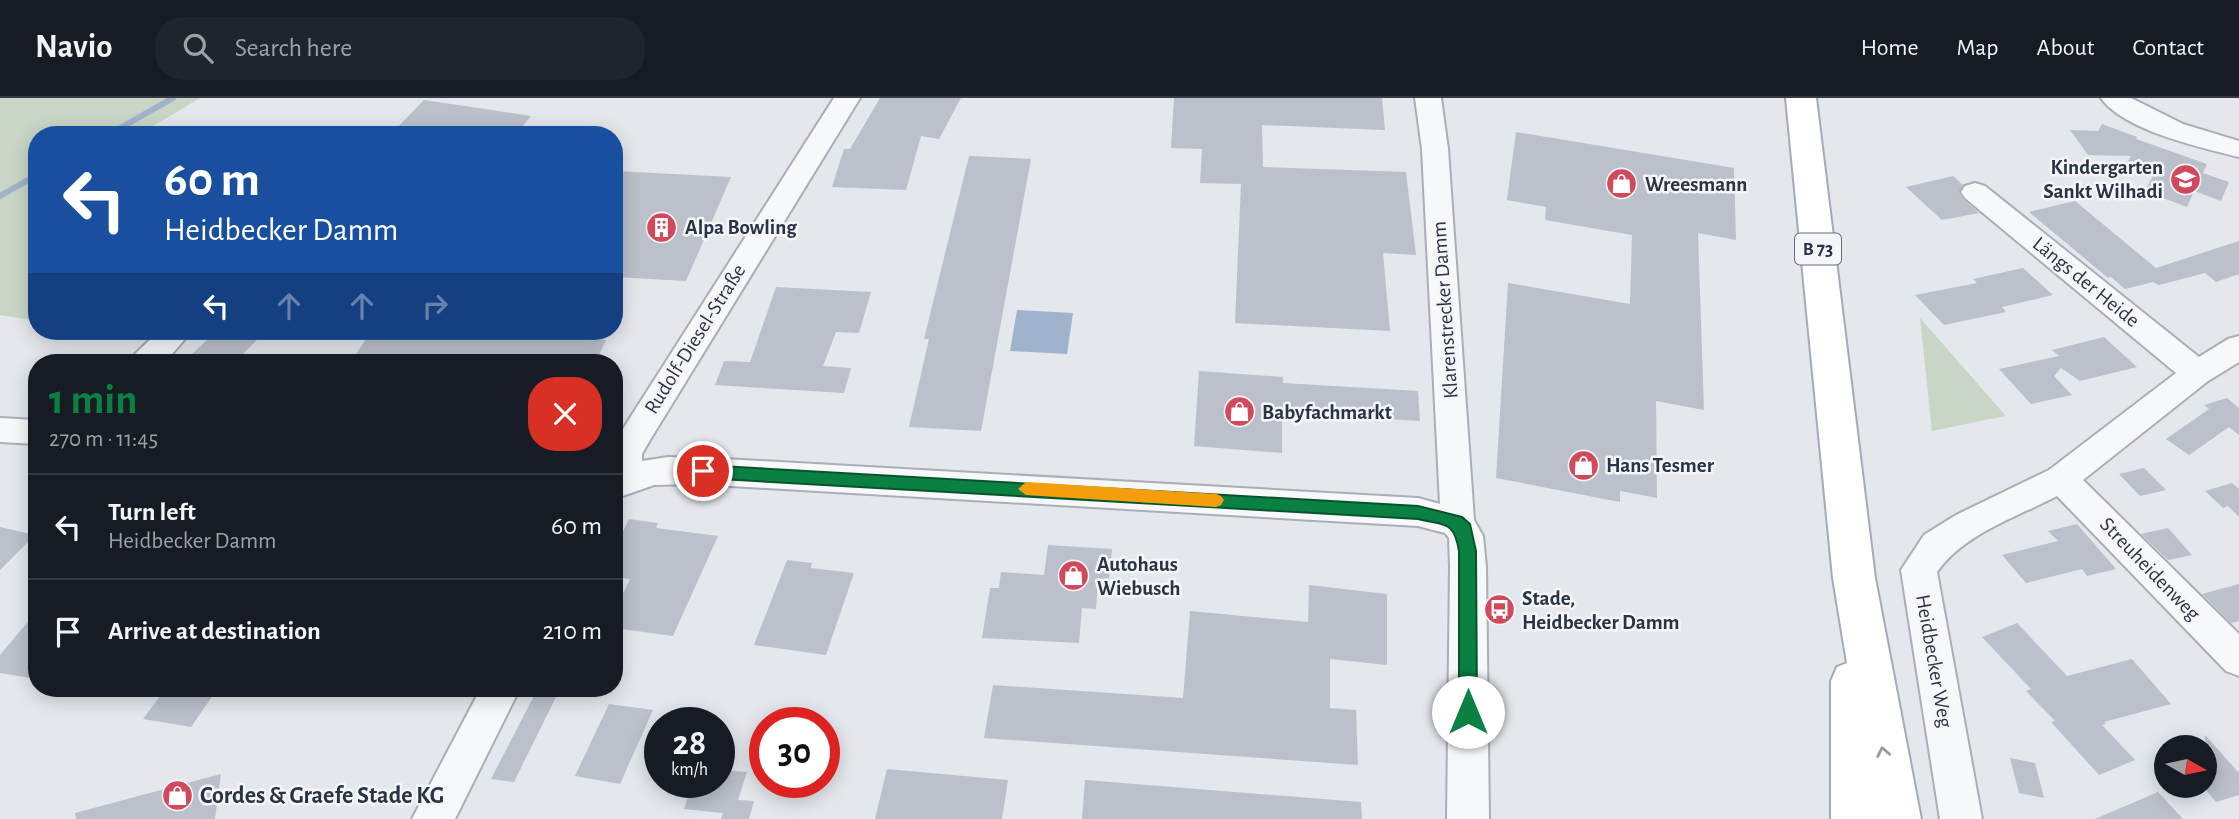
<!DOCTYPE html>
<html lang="en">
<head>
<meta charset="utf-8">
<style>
  body { margin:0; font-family:"Alegreya Sans",sans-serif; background:#20242c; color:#f1f3f6; height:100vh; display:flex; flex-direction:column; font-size:26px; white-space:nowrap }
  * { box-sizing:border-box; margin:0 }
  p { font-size:23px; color:#9ea1a6 }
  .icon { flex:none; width:38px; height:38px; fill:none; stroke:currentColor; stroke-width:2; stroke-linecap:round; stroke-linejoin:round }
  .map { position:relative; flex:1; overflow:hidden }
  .sheet { position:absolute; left:28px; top:256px; width:595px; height:343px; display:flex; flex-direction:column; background:#171b24; border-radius:28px; box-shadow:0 4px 18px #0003 }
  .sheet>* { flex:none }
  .hud { position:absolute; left:28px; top:28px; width:595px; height:214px; border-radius:28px; box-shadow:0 4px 18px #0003; background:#1a4fa0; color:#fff; overflow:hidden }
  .needle { width:46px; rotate:99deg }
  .buttons { position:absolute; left:2154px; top:637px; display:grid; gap:14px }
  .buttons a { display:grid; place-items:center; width:63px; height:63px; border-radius:50%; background:#171b24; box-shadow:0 4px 18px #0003; font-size:35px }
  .speed { position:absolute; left:644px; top:609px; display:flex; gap:14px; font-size:35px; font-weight:700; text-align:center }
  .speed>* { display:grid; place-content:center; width:91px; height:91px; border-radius:50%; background:#171b24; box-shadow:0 4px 18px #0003; line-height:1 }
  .speed small { font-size:18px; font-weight:400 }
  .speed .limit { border:10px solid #d22; background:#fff; color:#111 }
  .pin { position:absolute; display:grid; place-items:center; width:60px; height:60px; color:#fff; margin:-30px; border:4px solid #fff; border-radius:50%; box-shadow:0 2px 7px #0007 }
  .me { position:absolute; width:77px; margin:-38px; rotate:0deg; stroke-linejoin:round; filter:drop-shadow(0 0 5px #0008) }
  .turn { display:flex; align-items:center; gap:24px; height:147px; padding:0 21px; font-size:32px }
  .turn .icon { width:91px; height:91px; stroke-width:2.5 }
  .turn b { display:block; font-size:49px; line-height:60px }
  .lanes { display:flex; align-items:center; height:66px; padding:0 21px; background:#0003; justify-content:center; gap:35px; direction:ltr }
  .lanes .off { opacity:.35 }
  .round { display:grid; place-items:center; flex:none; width:74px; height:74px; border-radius:28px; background:#20242c }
  .headline { display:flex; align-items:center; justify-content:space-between; height:119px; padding:0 21px }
  h1 { font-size:42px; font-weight:700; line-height:52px; color:#0b8043 }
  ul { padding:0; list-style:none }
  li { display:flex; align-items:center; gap:21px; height:105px; padding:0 21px; border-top:2px solid #363941 }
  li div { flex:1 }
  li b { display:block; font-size:26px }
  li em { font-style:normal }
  header { display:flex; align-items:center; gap:42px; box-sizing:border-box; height:98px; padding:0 35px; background:#171b24; border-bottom:2px solid #363941 }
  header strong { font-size:33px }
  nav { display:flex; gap:38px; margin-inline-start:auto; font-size:24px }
  .search { width:490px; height:63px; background:#20242c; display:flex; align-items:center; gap:18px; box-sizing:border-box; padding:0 24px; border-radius:28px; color:#9ea1a6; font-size:26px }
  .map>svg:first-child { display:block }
</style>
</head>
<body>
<header>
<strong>Navio</strong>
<div class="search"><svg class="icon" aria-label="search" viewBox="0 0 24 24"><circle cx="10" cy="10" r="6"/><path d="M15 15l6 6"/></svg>Search here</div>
<nav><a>Home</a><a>Map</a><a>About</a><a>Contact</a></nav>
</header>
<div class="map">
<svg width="2239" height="721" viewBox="0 0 2239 721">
  <rect width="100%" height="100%" fill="#e4e7ec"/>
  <path fill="#c9d6c5" d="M 0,0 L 200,0 L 138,37 L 37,37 L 37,96 L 34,98 L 37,99 L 37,223 L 0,217 Z
    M 1920,220 L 2005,317 L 2005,318 L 1932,333 Z"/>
  <path fill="#9fb4cc" d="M 1017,212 L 1073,215 L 1067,256 L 1010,253 Z"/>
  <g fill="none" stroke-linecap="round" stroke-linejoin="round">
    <path stroke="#9fb4cc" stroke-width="6" d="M 108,37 L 173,0
      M 0,98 L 37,77"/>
  </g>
  <path fill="#bbc0ca" d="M 880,0 L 961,0 L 939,41 L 921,38 L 906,92 L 832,89 L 844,51 L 850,51 Z
    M 1174,0 L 1382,0 L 1385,32 L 1262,27 L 1263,69 L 1406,74 L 1416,157 L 1383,155 L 1390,233 L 1235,225 L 1241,86 L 1200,85 L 1202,51 L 1171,50 Z
    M 424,2 L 531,18 L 515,37 L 390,37 Z
    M 2102,26 L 2137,39 L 2136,41 L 2207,66 L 2203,75 L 2229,84 L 2221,103 L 2194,93 L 2187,109 L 2145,93 L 2153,78 L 2125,68 L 2131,58 L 2088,57 L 2070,32 L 2098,33 Z
    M 1516,34 L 1734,70 L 1736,142 L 1698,135 L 1704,312 L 1656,303 L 1657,400 L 1620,393 L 1620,404 L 1496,380 L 1508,185 L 1630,206 L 1632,137 L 1545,122 L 1546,109 L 1507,102 Z
    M 969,58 L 1031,61 L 981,333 L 909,329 L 929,241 L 924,241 Z
    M 614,73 L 731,79 L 686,183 L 614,179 Z
    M 1953,78 L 1963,87 L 1959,95 L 1963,101 L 1979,115 L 1942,122 L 1906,89 Z
    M 2075,103 L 2156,170 L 2239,143 L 2239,176 L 2216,184 L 2205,175 L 2159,187 L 2153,184 L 2125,191 L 2111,179 L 2108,180 L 2029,114 Z
    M 2023,170 L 2053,197 L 2002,209 L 2006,214 L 1944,227 L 1915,197 L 1977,185 L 1973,181 Z
    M 776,189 L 871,194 L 859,235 L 836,234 L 823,268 L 851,270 L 844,295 L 715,287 L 724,263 L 750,264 Z
    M 216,233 L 266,233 L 235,264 L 184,264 Z
    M 371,233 L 506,233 L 606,242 L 596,264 L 351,264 Z
    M 2104,239 L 2137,269 L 2080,283 L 2061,270 L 2054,278 L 2072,297 L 2031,306 L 1999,271 L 2059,258 L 2052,252 Z
    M 1199,273 L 1283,279 L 1283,285 L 1418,293 L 1420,323 L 1282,315 L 1282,355 L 1194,348 Z
    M 2227,300 L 2239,310 L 2239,337 L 2229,329 L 2189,357 L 2166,341 L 2209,311 L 2204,307 Z
    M 2144,370 L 2166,392 L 2140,398 L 2119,376 Z
    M 2232,385 L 2239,391 L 2239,419 L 2228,408 L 2223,410 L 2205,393 Z
    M 629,421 L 658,425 L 656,430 L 718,438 L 673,538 L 614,530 L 614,514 L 630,481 L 614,479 L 614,451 Z
    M 2077,426 L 2116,471 L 2087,478 L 2082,471 L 2026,485 L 2002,457 L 2058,443 L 2048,433 Z
    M 0,429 L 35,437 L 0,472 Z
    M 2168,430 L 2192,457 L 2168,462 L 2141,436 Z
    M 1048,447 L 1112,451 L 1109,482 L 1098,481 L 1096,511 L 1082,510 L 1079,545 L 982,540 L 990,490 L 999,490 L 1001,474 L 1044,477 Z
    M 787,462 L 812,465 L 811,470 L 854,475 L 826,557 L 754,547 Z
    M 2239,486 L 2239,523 L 2231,525 L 2202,496 Z
    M 1309,487 L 1387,496 L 1387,567 L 1330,561 L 1330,610 L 1356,612 L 1358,667 L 984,640 L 993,587 L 1183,600 L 1190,513 L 1308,524 Z
    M 37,513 L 37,581 L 0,575 L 0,557 Z
    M 2017,525 L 2067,578 L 2132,561 L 2171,606 L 2104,624 L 2106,626 L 2102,627 L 2135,662 L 2099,677 L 2051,624 L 2055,623 L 2026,593 L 2031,591 L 1982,539 Z
    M 166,590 L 218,590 L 191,629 L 143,621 Z
    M 538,590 L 559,593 L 514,684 L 491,681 Z
    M 609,606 L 653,612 L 620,686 L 575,678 Z
    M 2205,637 L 2239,675 L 2239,697 L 2216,704 L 2205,691 Z
    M 2010,660 L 2035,665 L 2044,700 L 2019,695 Z
    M 887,671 L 1008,682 L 1002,721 L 875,721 Z
    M 719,672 L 747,674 L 738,702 L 754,703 L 749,721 L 721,721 L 723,715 L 684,711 L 693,684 L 719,684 Z
    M 221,676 L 215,721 L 76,721 L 75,715 Z
    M 1085,682 L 1361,704 L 1362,721 L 1082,721 Z
    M 2158,694 L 2183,721 L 2095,721 Z"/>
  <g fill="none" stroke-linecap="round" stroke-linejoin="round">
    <defs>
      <path id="minor" d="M 834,0 L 860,0 L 650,342 L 642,356 L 642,363 L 668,359 L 725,361 L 1418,400 L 1440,406 L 1422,51 L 1415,0 L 1441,0 L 1448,51 L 1474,422 L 1483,438 L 1486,469 L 1489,721 L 1447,721 L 1450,469 L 1449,440 L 1445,435 L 1418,428 L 697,386 L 654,387 L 614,401 L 614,345 Z
        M 2101,0 L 2131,0 L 2183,26 L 2239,43 L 2239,59 C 2202,50 2123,32 2101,0 Z
        M 1975,85 L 1985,88 L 2199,259 L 2228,241 L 2239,238 L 2239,264 L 2208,283 L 2083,382 L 2239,536 L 2239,578 L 2226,573 L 2057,398 C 2017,419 1963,436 1937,474 L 1982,721 L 1940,721 L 1901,472 L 1924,437 L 1956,417 L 2049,372 L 2176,275 L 1965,100 L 1961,94 L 1965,88 Z
        M 159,233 L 192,233 L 165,264 L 131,264 L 135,256 Z
        M 0,320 L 37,322 L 37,346 L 0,344 Z
        M 481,590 L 520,590 L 455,721 L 412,721 Z"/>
      <path id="major" d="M 1786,0 L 1816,0 L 1875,480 L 1921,721 L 1831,721 L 1831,583 L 1837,569 L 1847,565 L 1833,480 Z"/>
    </defs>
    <use href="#minor" stroke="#a9aeb7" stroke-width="4"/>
    <use href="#major" stroke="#a3abb8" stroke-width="4"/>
    <use href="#minor" fill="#f7f8fa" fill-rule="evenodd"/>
    <use href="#major" fill="#fff" fill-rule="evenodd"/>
  </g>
  <defs><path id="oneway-chevron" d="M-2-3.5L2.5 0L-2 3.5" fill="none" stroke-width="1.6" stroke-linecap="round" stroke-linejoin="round" transform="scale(1.75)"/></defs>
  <use stroke="#959aa2" href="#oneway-chevron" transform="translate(1883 654) rotate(-101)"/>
  <path fill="#0b8043" stroke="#07532c" stroke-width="2" d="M 703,367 L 1418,408 L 1462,419 L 1470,426 L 1476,453 L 1477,614 L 1475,620 L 1468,623 L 1462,620 L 1459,614 L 1459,453 C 1454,422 1445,428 1418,421 L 703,380 L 695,373 Z"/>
  <path fill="#f59e0b" d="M 1026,384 L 1216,396 L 1221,398 L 1224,402 L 1221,407 L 1216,409 L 1026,397 L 1018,391 Z"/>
  <defs>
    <symbol id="school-disc" viewBox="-11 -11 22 22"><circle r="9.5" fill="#d1495b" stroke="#f4f6f9"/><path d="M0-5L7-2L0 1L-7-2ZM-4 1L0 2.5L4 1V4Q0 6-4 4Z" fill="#fff"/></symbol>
    <symbol id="shop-disc" viewBox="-11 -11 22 22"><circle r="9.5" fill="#d1495b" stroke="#f4f6f9"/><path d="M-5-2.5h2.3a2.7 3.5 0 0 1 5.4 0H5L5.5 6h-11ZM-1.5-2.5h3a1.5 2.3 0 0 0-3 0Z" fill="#fff"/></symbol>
    <symbol id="building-disc" viewBox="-11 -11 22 22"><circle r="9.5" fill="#d1495b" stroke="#f4f6f9"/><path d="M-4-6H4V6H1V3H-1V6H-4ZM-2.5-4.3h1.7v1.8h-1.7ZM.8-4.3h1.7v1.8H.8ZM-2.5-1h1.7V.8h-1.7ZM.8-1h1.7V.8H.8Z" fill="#fff"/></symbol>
    <symbol id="bus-disc" viewBox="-11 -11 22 22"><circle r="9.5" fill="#d1495b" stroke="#f4f6f9"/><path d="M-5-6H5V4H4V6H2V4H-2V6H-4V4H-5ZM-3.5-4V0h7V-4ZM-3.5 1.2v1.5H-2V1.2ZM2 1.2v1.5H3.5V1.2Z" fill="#fff"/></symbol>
  </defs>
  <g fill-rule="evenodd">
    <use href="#school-disc" x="2168" y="64" width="35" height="35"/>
    <use href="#shop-disc" x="1604" y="68" width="35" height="35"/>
    <use href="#building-disc" x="644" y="112" width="35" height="35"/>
    <use href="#shop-disc" x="1222" y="296" width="35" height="35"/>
    <use href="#shop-disc" x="1566" y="350" width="35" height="35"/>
    <use href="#shop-disc" x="1056" y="460" width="35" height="35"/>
    <use href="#bus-disc" x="1482" y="494" width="35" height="35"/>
    <use href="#shop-disc" x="160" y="680" width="35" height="35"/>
  </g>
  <g text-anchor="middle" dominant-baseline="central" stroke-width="5" stroke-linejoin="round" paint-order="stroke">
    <rect fill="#f4f6f9" stroke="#676e7b" stroke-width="2" x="1795" y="135.5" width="46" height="31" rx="5"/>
    <g font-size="19" font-weight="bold" fill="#2b3445">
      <text x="1818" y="151">B 73</text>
    </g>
    <g font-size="21" font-weight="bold" fill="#2b3445" stroke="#f4f6f9" text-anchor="start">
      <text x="2163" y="69" text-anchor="end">Kindergarten<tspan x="2163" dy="24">Sankt Wilhadi</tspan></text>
      <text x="1645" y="86">Wreesmann</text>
      <text x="685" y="129">Alpa Bowling</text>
      <text x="1262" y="314">Babyfachmarkt</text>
      <text x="1606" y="367">Hans Tesmer</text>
      <text x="1097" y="466">Autohaus<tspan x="1097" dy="24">Wiebusch</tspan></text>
      <text x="1522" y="500">Stade,<tspan x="1522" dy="24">Heidbecker Damm</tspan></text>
    </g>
    <g font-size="21" fill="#2b3445" stroke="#f4f6f9">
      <text transform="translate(2086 184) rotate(39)">Längs der Heide</text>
      <text transform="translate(1445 212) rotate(-94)">Klarenstrecker Damm</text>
      <text transform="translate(695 241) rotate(-58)">Rudolf-Diesel-Straße</text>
      <text transform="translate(2150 471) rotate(46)">Streuheidenweg</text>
      <text transform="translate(1934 563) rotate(80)">Heidbecker Weg</text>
    </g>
    <g font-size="24" font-weight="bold" fill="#2b3445" stroke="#f4f6f9" text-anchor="start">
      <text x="200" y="698">Cordes &amp; Graefe Stade KG</text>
    </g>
  </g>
</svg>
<div class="buttons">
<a><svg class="needle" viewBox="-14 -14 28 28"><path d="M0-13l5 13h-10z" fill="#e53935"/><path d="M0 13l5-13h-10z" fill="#9ea1a6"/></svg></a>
</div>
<div class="speed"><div>28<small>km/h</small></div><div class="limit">30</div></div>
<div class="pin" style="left:703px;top:373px;background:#d93025"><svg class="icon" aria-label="arrive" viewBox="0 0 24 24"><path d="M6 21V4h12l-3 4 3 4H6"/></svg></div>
<svg class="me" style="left:1468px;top:614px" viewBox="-20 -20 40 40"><circle r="19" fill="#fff"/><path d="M0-13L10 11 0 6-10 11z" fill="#0b8043"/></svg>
<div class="hud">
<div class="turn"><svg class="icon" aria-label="left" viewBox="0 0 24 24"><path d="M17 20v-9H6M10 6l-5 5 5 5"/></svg><div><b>60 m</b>Heidbecker Damm</div></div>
<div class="lanes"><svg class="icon" aria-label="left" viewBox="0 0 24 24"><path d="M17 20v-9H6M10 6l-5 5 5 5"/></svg><svg class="icon off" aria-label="ahead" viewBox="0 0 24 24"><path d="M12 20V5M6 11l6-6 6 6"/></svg><svg class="icon off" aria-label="ahead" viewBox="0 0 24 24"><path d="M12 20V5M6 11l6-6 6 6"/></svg><svg class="icon off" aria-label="right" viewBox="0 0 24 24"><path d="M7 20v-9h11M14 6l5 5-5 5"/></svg></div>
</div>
<section class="sheet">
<div class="headline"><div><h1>1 min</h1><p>270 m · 11:45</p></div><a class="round" style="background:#d93025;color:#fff"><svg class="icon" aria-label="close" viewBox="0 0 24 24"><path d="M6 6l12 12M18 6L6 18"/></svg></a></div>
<ul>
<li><svg class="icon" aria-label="left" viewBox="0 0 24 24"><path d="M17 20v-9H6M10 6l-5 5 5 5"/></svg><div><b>Turn left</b><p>Heidbecker Damm</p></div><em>60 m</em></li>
<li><svg class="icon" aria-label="arrive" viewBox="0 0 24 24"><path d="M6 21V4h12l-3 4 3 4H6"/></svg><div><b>Arrive at destination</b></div><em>210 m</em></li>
</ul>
</section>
</div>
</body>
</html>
